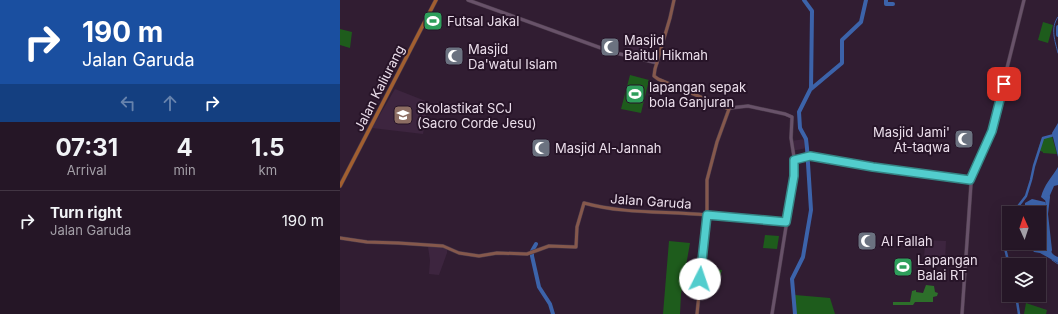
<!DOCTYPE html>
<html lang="en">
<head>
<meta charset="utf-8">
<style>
  body { margin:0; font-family:Inter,sans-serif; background:#2d1f2e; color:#f1f3f6; height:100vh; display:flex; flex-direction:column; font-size:15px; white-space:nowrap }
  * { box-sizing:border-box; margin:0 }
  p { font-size:13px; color:#a39fa7 }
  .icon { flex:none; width:22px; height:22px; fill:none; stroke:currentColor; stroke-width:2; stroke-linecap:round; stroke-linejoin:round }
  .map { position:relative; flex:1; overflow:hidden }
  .side { display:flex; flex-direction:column; background:#251626; width:340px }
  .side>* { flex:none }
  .top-card { background:#1a4fa0; color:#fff; overflow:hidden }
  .needle { width:26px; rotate:357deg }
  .tools { position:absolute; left:662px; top:206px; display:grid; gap:8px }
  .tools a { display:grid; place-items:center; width:44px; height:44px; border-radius:0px; background:#251626; box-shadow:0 4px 16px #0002,0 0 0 1px #423543; font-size:20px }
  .pin { position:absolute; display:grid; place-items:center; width:34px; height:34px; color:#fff; margin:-17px; border-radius:8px; box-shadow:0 2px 6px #0006 }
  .me { position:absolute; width:44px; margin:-22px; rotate:4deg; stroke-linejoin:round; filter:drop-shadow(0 0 3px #0008) }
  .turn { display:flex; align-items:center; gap:14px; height:84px; padding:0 16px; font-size:18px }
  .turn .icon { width:52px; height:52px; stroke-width:2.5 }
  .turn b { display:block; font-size:28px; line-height:34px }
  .lanes { display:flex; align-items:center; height:38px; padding:0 16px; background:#0003; justify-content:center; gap:20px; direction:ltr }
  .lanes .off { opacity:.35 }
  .eta { display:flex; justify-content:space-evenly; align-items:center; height:68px; text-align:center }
  .eta b { font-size:24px; font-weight:700; line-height:28px }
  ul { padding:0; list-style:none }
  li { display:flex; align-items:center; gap:12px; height:60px; padding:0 16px; border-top:1px solid #423543 }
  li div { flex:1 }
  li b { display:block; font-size:15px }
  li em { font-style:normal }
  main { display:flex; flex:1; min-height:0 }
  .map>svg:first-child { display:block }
</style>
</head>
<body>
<main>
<section class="side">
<div class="top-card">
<div class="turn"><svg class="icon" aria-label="right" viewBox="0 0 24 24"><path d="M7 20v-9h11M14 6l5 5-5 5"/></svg><div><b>190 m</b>Jalan Garuda</div></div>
<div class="lanes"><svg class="icon off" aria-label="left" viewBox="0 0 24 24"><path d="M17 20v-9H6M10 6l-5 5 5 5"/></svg><svg class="icon off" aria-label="ahead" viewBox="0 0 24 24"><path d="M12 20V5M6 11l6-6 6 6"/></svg><svg class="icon" aria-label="right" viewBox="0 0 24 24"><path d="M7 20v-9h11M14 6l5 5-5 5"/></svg></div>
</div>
<div class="eta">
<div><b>07:31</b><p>Arrival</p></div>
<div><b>4</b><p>min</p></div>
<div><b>1.5</b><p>km</p></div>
</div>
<ul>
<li><svg class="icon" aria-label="right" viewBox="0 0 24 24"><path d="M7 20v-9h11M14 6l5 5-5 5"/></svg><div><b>Turn right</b><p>Jalan Garuda</p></div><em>190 m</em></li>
</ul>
</section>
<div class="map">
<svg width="718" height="314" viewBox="0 0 718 314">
  <rect width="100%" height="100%" fill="#311d32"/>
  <path fill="#3d253f" d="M 289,40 L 308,44 L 305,59 L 286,54 Z
    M 55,89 L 88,102 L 83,134 L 32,128 Z
    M 466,139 L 467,148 L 451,151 L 450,141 Z
    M 585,240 L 606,241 L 605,261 L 584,260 Z
    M 90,244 L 97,244 L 107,247 L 107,253 L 99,275 L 89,274 L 90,260 L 88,247 Z"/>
  <path fill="#1e5c1c" d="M 703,22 L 713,25 L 708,43 L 698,40 Z
    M 0,29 L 12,32 L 10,48 L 0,45 Z
    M 290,75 L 309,80 L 301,113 L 281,109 Z
    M 712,136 L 717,154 L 703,153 L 703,152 L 698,150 L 702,138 Z
    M 425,235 L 439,236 L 437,249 L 423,248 Z
    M 329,241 L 350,243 L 341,294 L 340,314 L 323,314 Z
    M 361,267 L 382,270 L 379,280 L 361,279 Z
    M 455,295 L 490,298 L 495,314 L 454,314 Z
    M 686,303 L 707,310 L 706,314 L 684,314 Z"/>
  <path fill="#2d6f2a" d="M 586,285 L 594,286 L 595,292 L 598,293 L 597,296 L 593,297 L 593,302 L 575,302 L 573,305 L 553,305 L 553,302 L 570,302 L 572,291 L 576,290 L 576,292 L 583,293 Z"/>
  <path fill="#3c63aa" d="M 718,123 L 718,157 L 712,133 Z
    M 718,167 L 718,185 L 714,186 L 707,202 L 701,197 C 704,185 712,177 718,167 Z
    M 692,199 L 705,202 C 706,213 706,242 711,251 C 712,254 715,256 718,257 L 718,263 L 700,253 L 694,252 L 688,244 L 688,243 L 699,243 L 699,213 L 685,213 L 685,203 Z"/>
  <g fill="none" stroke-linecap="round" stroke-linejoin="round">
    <path stroke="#3c63aa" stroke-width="1" d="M 718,17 C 710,28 715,41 718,53
      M 712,260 L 718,264"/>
    <path stroke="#3c63aa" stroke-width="2.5" d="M 673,213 L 686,196 L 691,180 L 694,166 L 703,138 L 714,135 L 718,132
      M 665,246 L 666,227 L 669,221
      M 665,248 L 669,265
      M 676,295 L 679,314"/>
    <path stroke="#3c63aa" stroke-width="4" d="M 464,0 L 472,11 L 471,89 L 502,63 L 502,40 L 521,22 L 526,0
      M 546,0 L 546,4 L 553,4
      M 718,27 L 718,35
      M 708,197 L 706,214 L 710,250
      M 196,244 L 192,251 L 192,256 L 199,287 L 210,304 L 213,314
      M 455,314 L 452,279 L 463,257 L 471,210 L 467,148 L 466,139 L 460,128 L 459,112 L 471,88"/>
    <defs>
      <path id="tertiary" d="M 128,0 L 272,52 L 317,63
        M 389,109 L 390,108 L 408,106 L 445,114 L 452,117 L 451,138 L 454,157
        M 367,215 L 446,222
        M 432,314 L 454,177 L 454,160 L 469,156 L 530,167 L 630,180
        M 622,314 L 631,184 L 630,180 L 652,128 L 684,0"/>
      <path id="secondary" d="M 334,0 L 330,18 L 315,69 L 314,76 L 318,79 L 389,109 L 377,142 L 367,180 L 367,215 L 357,314
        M 454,157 L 454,160
        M 0,238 L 27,242 L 58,243 L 103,246 L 119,253 L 139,256 L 157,253 L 187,254 L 209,246 L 236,247 L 237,227 L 244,203 C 284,214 325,211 367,215"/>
      <path id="primary" d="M 0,186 L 96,0"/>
    </defs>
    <use href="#tertiary" stroke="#4b3b4b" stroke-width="4"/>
    <use href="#secondary" stroke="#4b3b4b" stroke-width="4"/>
    <use href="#primary" stroke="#4b3b4b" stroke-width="4.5"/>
    <use href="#tertiary" stroke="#685269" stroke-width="3"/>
    <use href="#secondary" stroke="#85584c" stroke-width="3"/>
    <use href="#primary" stroke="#a25f30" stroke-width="3.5"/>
  </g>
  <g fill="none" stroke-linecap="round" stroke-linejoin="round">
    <defs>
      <path id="route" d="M 360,279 L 367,215 L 446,222 L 454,176 L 454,160 L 470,156 L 533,167 L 630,180 L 652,131 L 664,84"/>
    </defs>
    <use href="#route" stroke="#358585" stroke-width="10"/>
    <use href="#route" stroke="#52cdcd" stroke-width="7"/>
  </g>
  <defs>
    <symbol id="stadium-square" viewBox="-11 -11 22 22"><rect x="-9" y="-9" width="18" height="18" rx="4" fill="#2e9e5b" stroke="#271428"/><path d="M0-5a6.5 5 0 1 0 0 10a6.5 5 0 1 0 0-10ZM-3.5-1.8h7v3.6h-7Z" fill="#fff"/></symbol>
    <symbol id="mosque-square" viewBox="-11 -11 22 22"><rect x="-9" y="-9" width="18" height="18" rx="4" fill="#6b7280" stroke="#271428"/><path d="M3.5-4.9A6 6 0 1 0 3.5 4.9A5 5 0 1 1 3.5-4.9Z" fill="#fff"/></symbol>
    <symbol id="university-square" viewBox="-11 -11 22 22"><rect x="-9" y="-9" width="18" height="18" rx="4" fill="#8d6e63" stroke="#271428"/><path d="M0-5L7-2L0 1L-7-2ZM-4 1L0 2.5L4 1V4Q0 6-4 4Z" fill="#fff"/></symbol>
  </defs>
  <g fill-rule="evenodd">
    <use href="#stadium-square" x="82" y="10" width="22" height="22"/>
    <use href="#mosque-square" x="259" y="36" width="22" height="22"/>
    <use href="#mosque-square" x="103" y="45" width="22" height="22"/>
    <use href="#stadium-square" x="284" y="83" width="22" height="22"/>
    <use href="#university-square" x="52" y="104" width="22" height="22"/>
    <use href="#mosque-square" x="613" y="128" width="22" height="22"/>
    <use href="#mosque-square" x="190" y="137" width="22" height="22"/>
    <use href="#mosque-square" x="516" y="230" width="22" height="22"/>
    <use href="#stadium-square" x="552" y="256" width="22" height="22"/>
  </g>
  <g text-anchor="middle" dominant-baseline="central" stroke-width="4" stroke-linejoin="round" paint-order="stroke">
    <g font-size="13" fill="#ebdeeb" stroke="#271428" text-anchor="start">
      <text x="107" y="21">Futsal Jakal</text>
      <text x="284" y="40">Masjid<tspan x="284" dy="15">Baitul Hikmah</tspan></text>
      <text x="128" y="49">Masjid<tspan x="128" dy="15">Da'watul Islam</tspan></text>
      <text x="309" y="87">lapangan sepak<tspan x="309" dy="15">bola Ganjuran</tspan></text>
      <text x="77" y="108">Skolastikat SCJ<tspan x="77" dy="15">(Sacro Corde Jesu)</tspan></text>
      <text x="610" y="132" text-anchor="end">Masjid Jami'<tspan x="610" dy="15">At-taqwa</tspan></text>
      <text x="215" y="148">Masjid Al-Jannah</text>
      <text x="541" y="241">Al Fallah</text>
      <text x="577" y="260">Lapangan<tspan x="577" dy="15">Balai RT</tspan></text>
    </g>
    <g font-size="13" fill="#ebdeeb" stroke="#271428">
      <text transform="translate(39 88) rotate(-63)">Jalan Kaliurang</text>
      <text transform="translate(311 201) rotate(4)">Jalan Garuda</text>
    </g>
  </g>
</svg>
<div class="tools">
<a><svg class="needle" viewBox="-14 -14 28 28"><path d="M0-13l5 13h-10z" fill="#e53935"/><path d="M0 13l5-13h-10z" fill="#a39fa7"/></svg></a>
<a><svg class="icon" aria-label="layers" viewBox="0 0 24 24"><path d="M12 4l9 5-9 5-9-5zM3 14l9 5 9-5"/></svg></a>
</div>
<div class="pin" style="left:664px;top:84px;background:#d93025"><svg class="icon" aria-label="arrive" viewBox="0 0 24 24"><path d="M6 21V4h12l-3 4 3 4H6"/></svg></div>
<svg class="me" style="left:360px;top:279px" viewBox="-20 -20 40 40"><circle r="19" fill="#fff"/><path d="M0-13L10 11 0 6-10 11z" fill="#52cdcd"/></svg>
</div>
</main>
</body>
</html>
